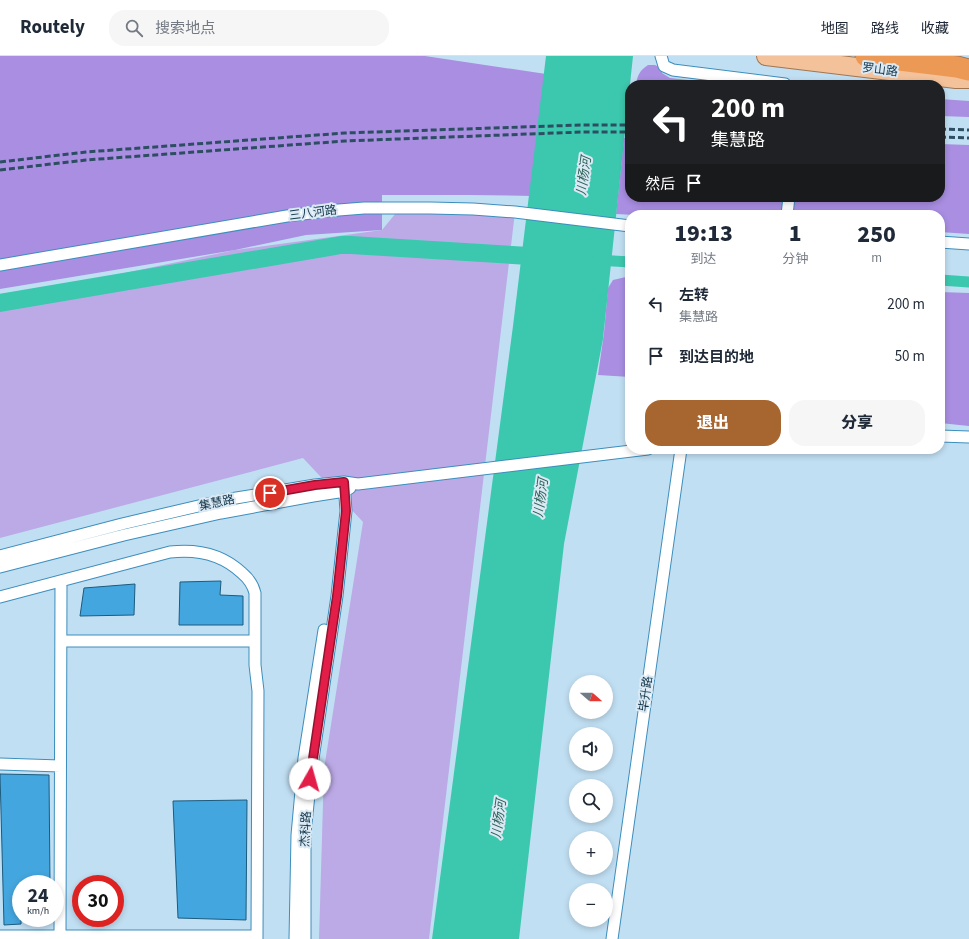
<!DOCTYPE html>
<html lang="zh">
<head>
<meta charset="utf-8">
<style>
  body { margin:0; font-family:"Source Sans 3","Noto Sans SC",sans-serif; background:#f6f6f7; color:#1f2937; height:100vh; display:flex; flex-direction:column; font-size:15px; white-space:nowrap }
  * { box-sizing:border-box; margin:0 }
  p { font-size:13px; color:#747a83 }
  .icon { flex:none; width:22px; height:22px; fill:none; stroke:currentColor; stroke-width:2; stroke-linecap:round; stroke-linejoin:round }
  .map { position:relative; flex:1; overflow:hidden }
  .sheet { position:absolute; left:625px; top:154px; width:320px; height:244px; display:flex; flex-direction:column; background:#fff; border-radius:16px; box-shadow:0 2px 6px #0003 }
  .sheet>* { flex:none }
  .hud { position:absolute; left:625px; top:24px; width:320px; height:122px; border-radius:16px; box-shadow:0 2px 6px #0003; background:#202124; color:#fff; overflow:hidden }
  .needle { width:26px; rotate:110deg }
  .tools { position:absolute; left:569px; top:619px; display:grid; gap:8px }
  .tools a { display:grid; place-items:center; width:44px; height:44px; border-radius:50%; background:#fff; box-shadow:0 2px 6px #0003; font-size:20px }
  .speed { position:absolute; left:12px; top:819px; display:flex; gap:8px; font-size:20px; font-weight:700; text-align:center }
  .speed>* { display:grid; place-content:center; width:52px; height:52px; border-radius:50%; background:#fff; box-shadow:0 2px 6px #0003; line-height:1 }
  .speed small { font-size:10px; font-weight:400 }
  .speed .limit { border:6px solid #d22; background:#fff; color:#111 }
  .pin { position:absolute; display:grid; place-items:center; width:34px; height:34px; color:#fff; margin:-17px; border:2px solid #fff; border-radius:50%; box-shadow:0 1px 4px #0007 }
  .me { position:absolute; width:44px; margin:-22px; rotate:7deg; stroke-linejoin:round; filter:drop-shadow(0 0 3px #0008) }
  .turn { display:flex; align-items:center; gap:14px; height:84px; padding:0 20px; font-size:18px }
  .turn .icon { width:52px; height:52px; stroke-width:2.5 }
  .turn b { display:block; font-size:28px; line-height:34px }
  .then { display:flex; align-items:center; height:38px; padding:0 20px; background:#0003; gap:8px; font-size:15px }
  .eta { display:flex; justify-content:space-evenly; align-items:center; height:68px; text-align:center }
  .eta b { font-size:24px; font-weight:800; line-height:28px }
  .action { display:flex; gap:8px; margin-top:auto; padding:8px 20px }
  .action a { flex:1; height:46px; border-radius:16px; background:#a76630; color:#fff; font-size:16px; font-weight:800; line-height:46px; text-align:center }
  .action a+a { background:#f6f6f7; color:#1f2937 }
  ul { padding:0; list-style:none }
  li { display:flex; align-items:center; gap:12px; height:52px; padding:0 20px }
  li div { flex:1 }
  li b { display:block; font-size:15px }
  li em { font-style:normal }
  header { display:flex; align-items:center; gap:24px; box-sizing:border-box; height:56px; padding:0 20px; background:#fff; border-bottom:1px solid #e0e1e3 }
  header strong { font-size:19px }
  nav { display:flex; gap:22px; margin-inline-start:auto; font-size:14px }
  .search { width:280px; height:36px; background:#f6f6f7; display:flex; align-items:center; gap:10px; box-sizing:border-box; padding:0 14px; border-radius:16px; color:#747a83; font-size:15px }
  .map>svg:first-child { display:block }
</style>
</head>
<body>
<header>
<strong>Routely</strong>
<div class="search"><svg class="icon" aria-label="search" viewBox="0 0 24 24"><circle cx="10" cy="10" r="6"/><path d="M15 15l6 6"/></svg>搜索地点</div>
<nav><a>地图</a><a>路线</a><a>收藏</a></nav>
</header>
<div class="map">
<svg width="969" height="883" viewBox="0 0 969 883">
  <rect width="100%" height="100%" fill="#c1dff3"/>
  <path fill="#bcaae7" d="M 400,152 L 515,156 L 429,883 L 319,883 L 324,713 L 363,466 L 303,402 L 0,482 L 0,243 L 235,194 L 382,174 Z"/>
  <path fill="#a98ee2" d="M 0,0 L 425,0 L 546,18 L 535,140 L 470,139 L 382,139 L 382,174 L 306,179 L 235,194 L 0,233 Z
    M 648,9 L 655,9 L 661,12 L 662,17 L 670,22 L 733,29 L 630,29 L 630,59 L 626,59 L 630,29 L 636,28 C 638,19 639,15 648,9 Z
    M 940,43 L 969,45 L 969,61 L 940,60 Z
    M 624,82 L 630,82 L 630,141 L 940,141 L 940,88 L 969,89 L 969,178 L 940,176 L 940,159 L 636,159 L 616,158 Z
    M 630,220 L 630,321 L 598,319 L 604,277 L 608,232 L 613,224 Z
    M 940,236 L 969,237 L 969,370 L 940,367 Z"/>
  <path fill="#3cc8ae" d="M 546,0 L 633,0 L 603,283 L 564,488 L 519,883 L 432,883 L 513,270 Z"/>
  <g fill="none" stroke-linecap="round" stroke-linejoin="round">
    <path stroke="#3cc8ae" stroke-width="11" d="M 597,204 L 630,206
      M 940,224 L 969,226"/>
    <path stroke="#3cc8ae" stroke-width="18" d="M 0,247 L 341,189 L 351,189 L 546,201"/>
  </g>
  <path fill="#44a6df" stroke="#1b5b7e" d="M 221,525 L 220,539 L 243,540 L 243,569 L 179,569 L 180,526 Z
    M 135,528 L 134,559 L 80,560 L 84,532 Z
    M 0,718 L 49,719 L 50,828 L 21,828 L 21,868 L 4,869 Z
    M 247,744 L 246,864 L 178,862 L 173,745 Z"/>
  <g fill="none" stroke-linecap="round" stroke-linejoin="round">
    <defs>
      <path id="street" d="M 661,0 L 664,10 L 673,14 L 785,28 L 786,29
        M 787,159 L 789,141
        M 940,186 L 969,188
        M 0,209 L 287,160 L 326,155 L 364,152 L 430,152 L 473,153 L 515,156 L 630,170
        M 940,380 L 969,381
        M 0,500 L 122,468 L 224,444 L 315,429 L 344,426 L 358,428 L 648,393
        M 0,511 L 124,479 L 221,457 L 313,440 L 345,435 L 350,432
        M 0,541 L 170,496 C 196,493 222,498 242,517 C 248,522 253,529 255,537 L 255,609 L 258,635 L 257,883
        M 61,585 L 255,585
        M 0,708 L 60,710
        M 0,880 L 257,880
        M 60,880 L 61,525
        M 295,883 L 297,779 L 304,702 L 324,574
        M 305,883 L 305,777 L 312,710 L 337,540 L 346,455 L 344,426
        M 612,883 L 681,393"/>
      <path id="primary" d="M 766,0 L 956,23 L 969,23"/>
      <path id="highway" d="M 866,0 L 957,11 L 969,14"/>
    </defs>
    <use href="#street" stroke="#3c8ebd" stroke-width="13"/>
    <use href="#primary" stroke="#a07651" stroke-width="20"/>
    <use href="#highway" stroke="#a07651" stroke-width="23"/>
    <use href="#street" stroke="#fff" stroke-width="11"/>
    <use href="#primary" stroke="#f4c29a" stroke-width="18"/>
    <use href="#highway" stroke="#ec9956" stroke-width="21"/>
    <path stroke="#2d4e62" stroke-width="3" stroke-dasharray="6 3" stroke-linecap="butt" d="M 940,73 L 969,74
      M 940,81 L 969,82
      M 0,106 L 86,96 L 345,77 L 582,69 L 630,69
      M 0,114 L 86,104 L 345,85 L 582,76 L 630,76"/>
  </g>
  <g fill="none" stroke-linecap="round" stroke-linejoin="round">
    <defs>
      <path id="route" d="M 270,437 L 315,429 L 344,426 L 346,455 L 337,540 L 310,723"/>
    </defs>
    <use href="#route" stroke="#92132f" stroke-width="10"/>
    <use href="#route" stroke="#e11d48" stroke-width="7"/>
  </g>
  <g text-anchor="middle" dominant-baseline="central" stroke-width="4" stroke-linejoin="round" paint-order="stroke">
    <g font-size="12" fill="#133549" stroke="#dae9f4">
      <text transform="translate(880 14) rotate(7)">罗山路</text>
      <text transform="translate(313 157) rotate(-7)">三八河路</text>
      <text transform="translate(217 447) rotate(-12)">集慧路</text>
      <text transform="translate(646 638) rotate(-82)">毕升路</text>
      <text transform="translate(306 773) rotate(-87)">杰科路</text>
    </g>
    <g font-size="13" font-style="italic" fill="#2d6358" stroke="#dae9f4">
      <text transform="translate(584 120) rotate(-82)">川杨河</text>
      <text transform="translate(541 442) rotate(-82)">川杨河</text>
      <text transform="translate(499 763) rotate(-82)">川杨河</text>
    </g>
  </g>
</svg>
<div class="tools">
<a><svg class="needle" viewBox="-14 -14 28 28"><path d="M0-13l5 13h-10z" fill="#e53935"/><path d="M0 13l5-13h-10z" fill="#747a83"/></svg></a>
<a><svg class="icon" aria-label="sound" viewBox="0 0 24 24"><path d="M4 9h4l5-4v14l-5-4H4zM17 9q2 3 0 6"/></svg></a>
<a><svg class="icon" aria-label="search" viewBox="0 0 24 24"><circle cx="10" cy="10" r="6"/><path d="M15 15l6 6"/></svg></a>
<a>+</a>
<a>−</a>
</div>
<div class="speed"><div>24<small>km/h</small></div><div class="limit">30</div></div>
<div class="pin" style="left:270px;top:437px;background:#d93025"><svg class="icon" aria-label="arrive" viewBox="0 0 24 24"><path d="M6 21V4h12l-3 4 3 4H6"/></svg></div>
<svg class="me" style="left:310px;top:723px" viewBox="-20 -20 40 40"><circle r="19" fill="#fff"/><path d="M0-13L10 11 0 6-10 11z" fill="#e11d48"/></svg>
<div class="hud">
<div class="turn"><svg class="icon" aria-label="left" viewBox="0 0 24 24"><path d="M17 20v-9H6M10 6l-5 5 5 5"/></svg><div><b>200 m</b>集慧路</div></div>
<div class="then">然后<svg class="icon" aria-label="arrive" viewBox="0 0 24 24"><path d="M6 21V4h12l-3 4 3 4H6"/></svg></div>
</div>
<section class="sheet">
<div class="eta">
<div><b>19:13</b><p>到达</p></div>
<div><b>1</b><p>分钟</p></div>
<div><b>250</b><p>m</p></div>
</div>
<ul>
<li><svg class="icon" aria-label="left" viewBox="0 0 24 24"><path d="M17 20v-9H6M10 6l-5 5 5 5"/></svg><div><b>左转</b><p>集慧路</p></div><em>200 m</em></li>
<li><svg class="icon" aria-label="arrive" viewBox="0 0 24 24"><path d="M6 21V4h12l-3 4 3 4H6"/></svg><div><b>到达目的地</b></div><em>50 m</em></li>
</ul>
<div class="action"><a>退出</a><a>分享</a></div>
</section>
</div>
</body>
</html>
